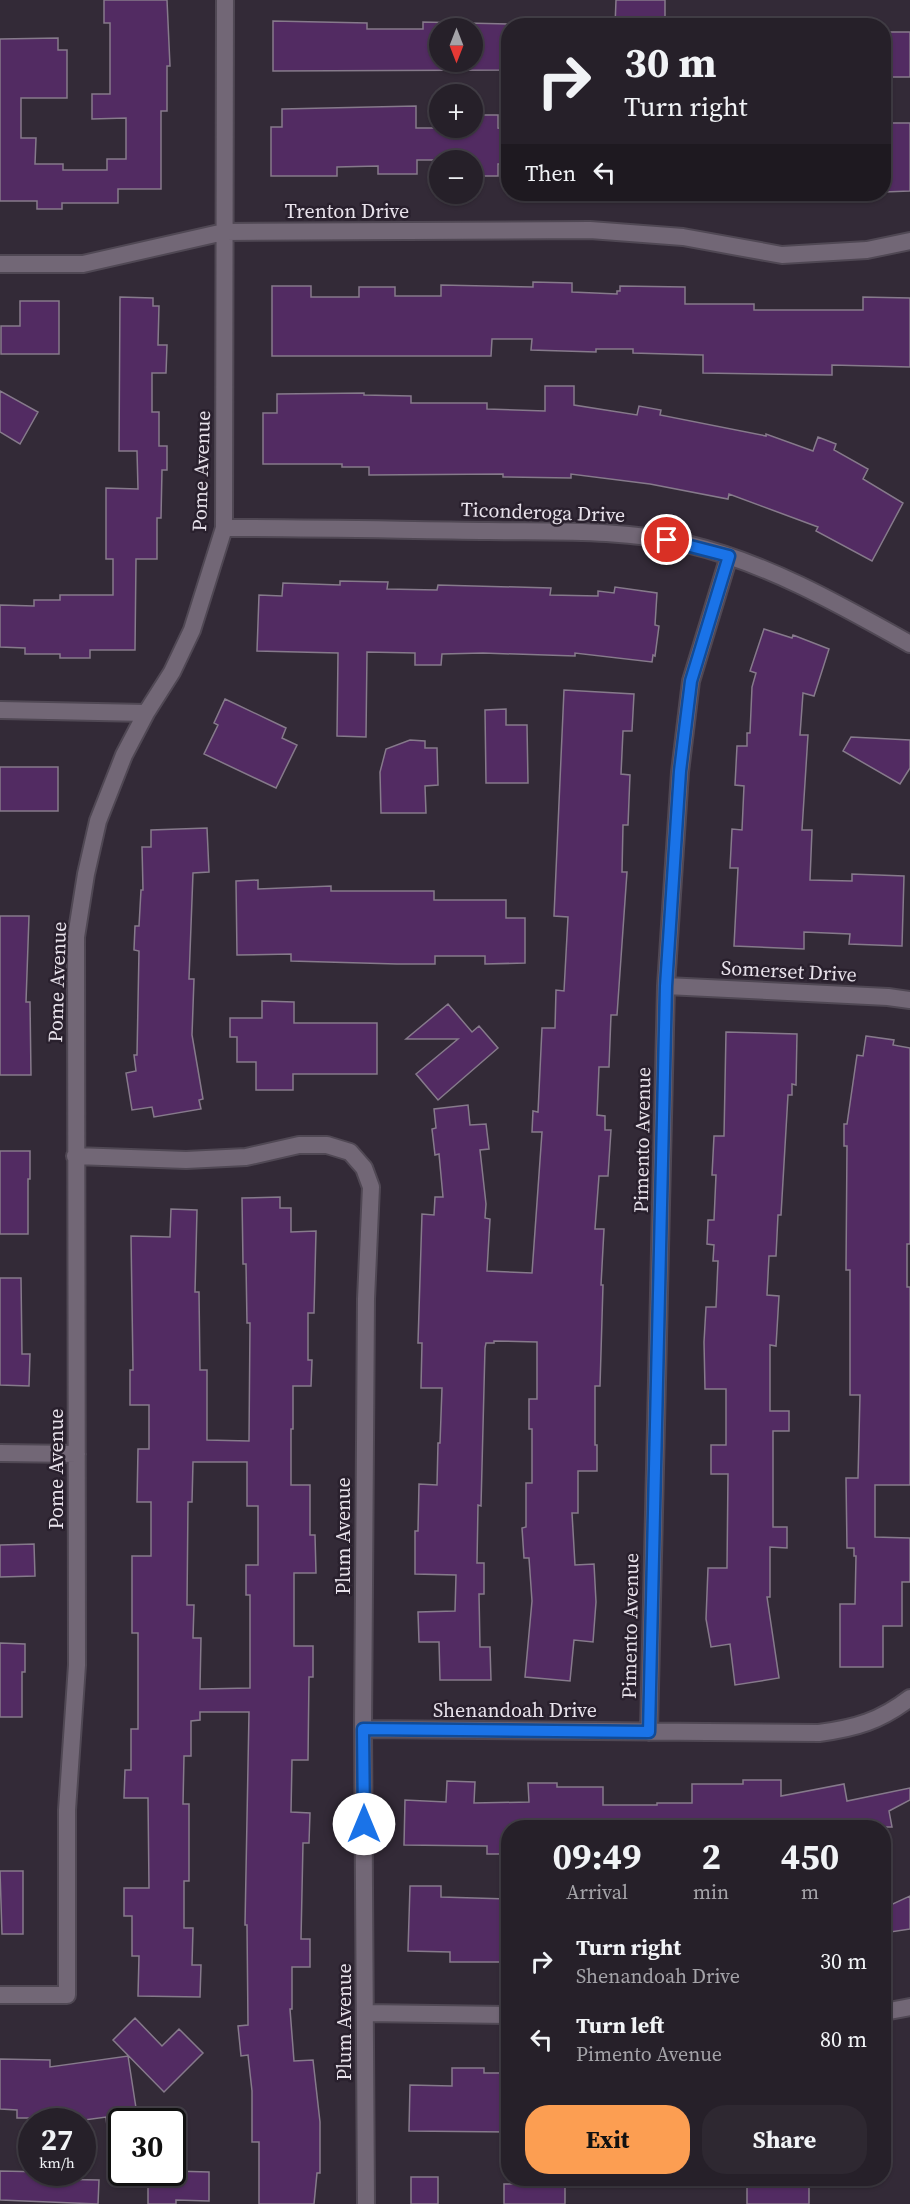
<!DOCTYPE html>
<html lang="en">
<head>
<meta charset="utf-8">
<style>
  body { margin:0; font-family:"Source Serif 4",serif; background:#2e2831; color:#f1f3f6; height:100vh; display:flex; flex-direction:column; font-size:22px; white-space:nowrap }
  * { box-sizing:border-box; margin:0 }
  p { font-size:20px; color:#a4a3a8 }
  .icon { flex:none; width:33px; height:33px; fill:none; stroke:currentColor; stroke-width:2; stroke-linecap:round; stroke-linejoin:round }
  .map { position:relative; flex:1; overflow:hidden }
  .drawer { position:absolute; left:501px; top:1820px; width:390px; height:366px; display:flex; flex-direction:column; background:#262029; border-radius:24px; box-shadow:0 2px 4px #0004,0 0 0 2px #423e46 }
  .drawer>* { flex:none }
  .guide { position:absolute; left:501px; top:18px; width:390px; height:183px; border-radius:24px; box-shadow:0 2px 4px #0004,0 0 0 2px #423e46; background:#262029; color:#f1f3f6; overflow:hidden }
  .needle { width:39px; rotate:180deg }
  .fabs { position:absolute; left:429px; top:18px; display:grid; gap:12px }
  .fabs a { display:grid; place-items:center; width:54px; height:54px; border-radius:50%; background:#262029; box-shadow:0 2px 4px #0004,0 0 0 2px #423e46; font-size:30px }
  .speed { position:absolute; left:18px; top:2108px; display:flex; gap:12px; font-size:30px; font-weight:700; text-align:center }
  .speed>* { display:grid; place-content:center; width:78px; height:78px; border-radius:50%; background:#262029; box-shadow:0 2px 4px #0004,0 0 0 2px #423e46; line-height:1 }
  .speed small { font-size:15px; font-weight:400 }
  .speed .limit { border:3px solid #111; border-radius:9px; background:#fff; color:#111 }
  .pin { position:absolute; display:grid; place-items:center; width:51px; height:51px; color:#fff; margin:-26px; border:3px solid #fff; border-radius:50%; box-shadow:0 2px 6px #0007 }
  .me { position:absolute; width:66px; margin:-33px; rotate:0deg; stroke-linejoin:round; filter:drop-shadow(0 0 4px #0008) }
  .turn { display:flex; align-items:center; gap:21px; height:126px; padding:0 24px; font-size:27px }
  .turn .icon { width:78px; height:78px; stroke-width:2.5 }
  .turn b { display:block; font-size:42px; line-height:51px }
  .then { display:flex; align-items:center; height:57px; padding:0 24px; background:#0003; gap:12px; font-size:22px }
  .eta { display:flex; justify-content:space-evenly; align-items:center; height:102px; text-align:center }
  .eta b { font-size:36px; font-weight:700; line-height:42px }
  .button { display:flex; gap:12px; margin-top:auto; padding:12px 24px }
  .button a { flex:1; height:69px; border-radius:24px; background:#fc9e52; color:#111; font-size:24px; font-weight:700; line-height:69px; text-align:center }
  .button a+a { background:#2e2831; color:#f1f3f6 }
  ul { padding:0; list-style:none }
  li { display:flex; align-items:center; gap:18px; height:78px; padding:0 24px }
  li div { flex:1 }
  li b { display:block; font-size:22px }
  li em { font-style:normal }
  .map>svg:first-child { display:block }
</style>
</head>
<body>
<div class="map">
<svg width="910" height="2204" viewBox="0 0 910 2204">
  <rect width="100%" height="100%" fill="#332a37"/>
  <path fill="#522b62" stroke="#867a8b" stroke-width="1.5" fill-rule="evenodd" d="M 104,0 L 167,0 L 170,66 L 167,66 L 167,111 L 161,111 L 161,189 L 118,189 L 118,203 L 62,203 L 62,209 L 37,209 L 37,201 L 0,201 L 0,39 L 58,38 L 58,50 L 67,50 L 67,98 L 21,98 L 21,138 L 36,138 L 35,164 L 63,164 L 63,170 L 107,170 L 107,159 L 126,159 L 126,118 L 92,119 L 92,94 L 110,94 L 110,23 L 104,23 Z
    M 616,0 L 665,0 L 665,26 L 615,26 Z
    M 273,21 L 367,23 L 367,29 L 423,29 L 423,22 L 508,24 L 508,70 L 273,71 ZM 440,28 L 472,28 L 472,62 L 440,62 Z
    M 884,32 L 910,32 L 910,77 L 884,77 Z
    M 416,106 L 416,128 L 472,128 L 472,115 L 498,115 L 498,128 L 508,129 L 508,164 L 498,164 L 498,176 L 472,176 L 472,160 L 417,160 L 417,174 L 378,174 L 378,166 L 337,167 L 337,176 L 271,176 L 271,127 L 282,127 L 282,109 Z
    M 884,123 L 910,123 L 910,191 L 884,192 Z
    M 533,282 L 572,283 L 572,292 L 617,294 L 617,291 L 620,291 L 620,286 L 685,287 L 685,304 L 754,304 L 754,310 L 863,310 L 863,297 L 910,298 L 910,367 L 832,365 L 832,375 L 703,373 L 703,355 L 633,353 L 633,349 L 596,349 L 596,352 L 531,350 L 532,339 L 492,339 L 491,356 L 272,356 L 272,286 L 311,286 L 311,297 L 359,297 L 359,287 L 395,287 L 395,296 L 441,296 L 441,285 L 533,287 Z
    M 120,297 L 153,298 L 153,306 L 159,306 L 158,345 L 167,345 L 166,373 L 152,373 L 152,412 L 159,412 L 159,446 L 167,446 L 167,470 L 162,470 L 161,518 L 157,518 L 157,559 L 136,559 L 135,650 L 90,650 L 90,658 L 60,658 L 60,654 L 25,654 L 25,648 L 0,647 L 0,605 L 34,606 L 34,600 L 60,600 L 60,595 L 113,595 L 113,559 L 106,559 L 106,488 L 138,489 L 137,451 L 119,451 Z
    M 20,301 L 59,301 L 59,354 L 1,354 L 1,326 L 20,326 Z
    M 545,386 L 574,386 L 574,405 L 637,415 L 639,406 L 661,410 L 660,415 L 766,436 L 766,434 L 813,451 L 818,437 L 836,444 L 834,450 L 868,469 L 863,479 L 903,503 L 872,561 L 816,531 L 818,527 L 729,494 L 728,499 L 650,484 L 571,474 L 571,478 L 503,477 L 503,474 L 369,475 L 369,467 L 342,467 L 342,464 L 263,464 L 263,413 L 277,413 L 277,394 L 364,393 L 364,395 L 411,396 L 411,403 L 487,403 L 487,409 L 545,411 Z
    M 0,391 L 38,412 L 20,444 L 0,432 Z
    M 340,581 L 388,582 L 387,589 L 437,590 L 438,585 L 551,588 L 550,595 L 598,596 L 598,591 L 614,593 L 615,587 L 657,593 L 655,625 L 659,626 L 655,656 L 653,655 L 652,662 L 575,653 L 575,656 L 483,653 L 442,654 L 441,665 L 415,665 L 415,653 L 367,652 L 366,737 L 337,736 L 338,653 L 257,651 L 259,595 L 282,596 L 283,583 L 340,585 Z
    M 764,629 L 792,638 L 793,635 L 829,649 L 814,696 L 803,693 L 800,735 L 808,735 L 802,830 L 812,830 L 810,880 L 852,881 L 852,874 L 904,876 L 902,946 L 849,944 L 850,934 L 804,932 L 804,949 L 734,946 L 738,868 L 730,868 L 732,829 L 742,830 L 744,786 L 735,785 L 737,746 L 747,746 L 747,733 L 750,733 L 752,687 L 756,673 L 750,671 Z
    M 564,690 L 634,694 L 632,731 L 623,731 L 621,774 L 630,775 L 628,825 L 623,825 L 622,872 L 627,872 L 617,1015 L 611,1015 L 609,1067 L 599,1067 L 597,1115 L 605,1116 L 605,1130 L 611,1130 L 608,1176 L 599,1176 L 595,1229 L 604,1229 L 601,1285 L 603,1285 L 600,1386 L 595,1386 L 595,1445 L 597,1445 L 597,1471 L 578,1471 L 578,1513 L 572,1513 L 575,1565 L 594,1564 L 596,1602 L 593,1642 L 574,1640 L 570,1681 L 525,1677 L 532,1601 L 529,1558 L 524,1558 L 522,1528 L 526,1527 L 526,1483 L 532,1483 L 532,1429 L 529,1429 L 529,1399 L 537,1399 L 537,1342 L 494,1341 L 494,1343 L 486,1343 L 485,1348 L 481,1506 L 478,1505 L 477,1563 L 484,1563 L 484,1594 L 479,1594 L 480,1647 L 490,1647 L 491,1680 L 440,1680 L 439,1642 L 419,1642 L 418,1612 L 455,1611 L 456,1575 L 415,1574 L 415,1531 L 418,1531 L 419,1484 L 437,1485 L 438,1443 L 440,1443 L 442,1388 L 421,1388 L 422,1343 L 418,1343 L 422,1214 L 434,1215 L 435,1197 L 443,1197 L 439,1154 L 435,1155 L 432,1129 L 436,1128 L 434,1109 L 468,1105 L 470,1125 L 486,1124 L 489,1149 L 480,1150 L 486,1204 L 485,1218 L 490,1219 L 487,1271 L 532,1273 L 542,1132 L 532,1132 L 533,1111 L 538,1112 L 542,1028 L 555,1028 L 556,990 L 564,991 L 568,917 L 554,916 Z
    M 225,699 L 286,728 L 282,738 L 297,745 L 276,788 L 204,754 L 218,725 L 214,723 Z
    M 506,709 L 506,725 L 527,725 L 528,783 L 486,783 L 485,710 Z
    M 851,737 L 910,740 L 910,768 L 900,784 L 843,751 Z
    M 410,740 L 425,741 L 425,748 L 437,748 L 438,785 L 425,786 L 426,813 L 381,813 L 380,772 L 386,749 Z
    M 0,767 L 58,767 L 58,811 L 0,811 Z
    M 207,828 L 209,872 L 193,873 L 189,979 L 194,979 L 192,1035 L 203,1099 L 199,1100 L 201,1109 L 154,1117 L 152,1107 L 132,1110 L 126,1073 L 136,1071 L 134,1055 L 137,1055 L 139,951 L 134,950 L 135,926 L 139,926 L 141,890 L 143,890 L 142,847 L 151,847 L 151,830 Z
    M 258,880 L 258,889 L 331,886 L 331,891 L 434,891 L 434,900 L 506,900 L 506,918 L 525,918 L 525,963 L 485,964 L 485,956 L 435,956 L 435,964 L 397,964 L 291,961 L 291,954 L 237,955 L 236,881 Z
    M 0,916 L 29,916 L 26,1002 L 30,1002 L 31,1075 L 0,1075 Z
    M 262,1001 L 294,1002 L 294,1023 L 377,1023 L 377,1074 L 293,1074 L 293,1090 L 256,1090 L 256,1062 L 237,1062 L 237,1037 L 230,1037 L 230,1018 L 262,1018 Z
    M 448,1004 L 472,1032 L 479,1026 L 498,1048 L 438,1100 L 416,1074 L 458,1039 L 406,1039 Z
    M 726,1032 L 797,1034 L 796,1085 L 792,1084 L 792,1095 L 788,1095 L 781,1215 L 778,1215 L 776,1256 L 769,1256 L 767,1295 L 779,1296 L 776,1346 L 770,1345 L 770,1411 L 789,1411 L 789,1431 L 773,1431 L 773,1527 L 787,1527 L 787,1548 L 770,1547 L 770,1597 L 767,1597 L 779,1678 L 735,1685 L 730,1644 L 711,1647 L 706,1619 L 708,1568 L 727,1568 L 728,1474 L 711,1474 L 711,1445 L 726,1445 L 726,1389 L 705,1389 L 704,1342 L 706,1307 L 716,1307 L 718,1261 L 713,1261 L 714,1245 L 707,1244 L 708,1220 L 714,1220 L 716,1175 L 712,1175 L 714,1136 L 724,1136 Z
    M 866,1036 L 894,1040 L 893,1045 L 910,1048 L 910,1244 L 907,1244 L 907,1287 L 910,1287 L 910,1485 L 875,1485 L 875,1537 L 910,1538 L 910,1582 L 902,1582 L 902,1626 L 883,1626 L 883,1667 L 840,1667 L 840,1604 L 855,1604 L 856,1556 L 854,1556 L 854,1548 L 847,1548 L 846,1478 L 858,1478 L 860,1395 L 850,1395 L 850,1270 L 846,1270 L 847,1146 L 844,1146 L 844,1124 L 847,1124 L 857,1055 L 863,1056 Z
    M 0,1151 L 30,1151 L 30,1179 L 28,1179 L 28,1234 L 0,1234 Z
    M 280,1197 L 280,1208 L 291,1208 L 291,1232 L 316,1231 L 314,1313 L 308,1313 L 308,1360 L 312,1360 L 311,1386 L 293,1386 L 293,1429 L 291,1429 L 291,1485 L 310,1485 L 310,1535 L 315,1535 L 316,1573 L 294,1573 L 294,1646 L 313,1646 L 313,1677 L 309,1677 L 308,1760 L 292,1760 L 291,1812 L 310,1813 L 309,1843 L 303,1843 L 301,1939 L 310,1939 L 310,1967 L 292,1967 L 292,2009 L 290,2009 L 294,2061 L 313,2060 L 320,2122 L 320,2173 L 317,2173 L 314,2204 L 259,2204 L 259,2142 L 252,2142 L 252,2091 L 248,2055 L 241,2056 L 238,2026 L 248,2025 L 247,1925 L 245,1925 L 249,1712 L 200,1712 L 200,1720 L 191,1721 L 191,1756 L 184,1756 L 183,1804 L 189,1804 L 189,1881 L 184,1881 L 184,1928 L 193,1928 L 192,1965 L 201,1965 L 200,1997 L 138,1996 L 139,1956 L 132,1956 L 132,1916 L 124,1916 L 124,1888 L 149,1888 L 148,1798 L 124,1798 L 125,1770 L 131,1770 L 131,1729 L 138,1729 L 138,1633 L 132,1633 L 132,1556 L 151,1556 L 151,1502 L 137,1502 L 138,1449 L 149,1449 L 149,1405 L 130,1405 L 130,1370 L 133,1370 L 131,1236 L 170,1237 L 171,1209 L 197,1210 L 195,1292 L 199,1292 L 200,1370 L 207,1370 L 207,1440 L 249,1441 L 250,1323 L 247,1323 L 246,1264 L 243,1264 L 242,1198 ZM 193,1462 L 247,1462 L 247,1506 L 258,1506 L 258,1565 L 246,1565 L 246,1595 L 250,1595 L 250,1688 L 200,1689 L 201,1638 L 193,1638 L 194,1605 L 187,1605 L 188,1502 L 192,1502 Z
    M 0,1278 L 21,1278 L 22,1354 L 30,1354 L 29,1386 L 0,1385 Z
    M 34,1544 L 35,1576 L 0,1577 L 0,1545 Z
    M 0,1643 L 25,1644 L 25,1672 L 22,1672 L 22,1717 L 0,1717 Z
    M 743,1780 L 781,1780 L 781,1796 L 844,1784 L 847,1801 L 910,1788 L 910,1800 L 889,1811 L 892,1827 L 508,1827 L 508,1854 L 487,1854 L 487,1846 L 404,1845 L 405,1800 L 446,1802 L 447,1781 L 475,1782 L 474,1803 L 529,1802 L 528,1783 L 557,1783 L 557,1787 L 603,1787 L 603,1805 L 657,1805 L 657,1803 L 692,1803 L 692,1784 L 743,1784 Z
    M 0,1871 L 23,1871 L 23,1934 L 2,1934 Z
    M 410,1886 L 441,1886 L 441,1897 L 508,1899 L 508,1962 L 450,1962 L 450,1952 L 408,1951 Z
    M 910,1896 L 910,1929 L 884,1933 L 884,1908 Z
    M 135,2018 L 162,2046 L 179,2029 L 203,2053 L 164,2092 L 113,2040 Z
    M 128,2056 L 138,2121 L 122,2121 L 122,2123 L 107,2126 L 106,2117 L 77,2121 L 69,2121 L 69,2118 L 17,2118 L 17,2110 L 0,2109 L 0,2059 L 50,2060 L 50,2067 Z
    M 452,2068 L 484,2068 L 484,2073 L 508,2073 L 508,2132 L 409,2131 L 410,2085 L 452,2086 Z
    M 0,2171 L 46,2172 L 46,2179 L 99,2180 L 98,2204 L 0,2200 Z
    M 172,2171 L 209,2172 L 209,2201 L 176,2200 L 176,2204 L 148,2204 L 148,2172 Z
    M 411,2177 L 438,2177 L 438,2204 L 411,2204 Z
    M 565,2183 L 565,2204 L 504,2204 L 504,2184 Z
    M 747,2184 L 809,2184 L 809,2204 L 747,2204 Z"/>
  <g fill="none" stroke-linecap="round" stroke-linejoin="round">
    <defs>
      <path id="minor" d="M 0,264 L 83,264 L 224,232 L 590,230 L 683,237 L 782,255 L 867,250 L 910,241
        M 224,528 C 312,528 400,530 488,531 C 554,532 623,529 687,544 C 767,563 839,604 910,644
        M 0,710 L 146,713
        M 666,986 L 888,997 L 910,1000
        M 75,1156 L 186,1160 L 246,1157 L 299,1145 L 327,1145 L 350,1152 L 364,1168 L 371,1187 L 366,1299 L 363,1729 L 366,2204
        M 0,1453 L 77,1454
        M 363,1729 L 819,1733 C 856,1728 880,1721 910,1698
        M 649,1732 L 666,986 L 680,772 L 691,681 L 729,556
        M 0,1995 L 67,1995 L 67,1810 L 77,1665 L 76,937 L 86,874 L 98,821 L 124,755 L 146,713 L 172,672 L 192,630 L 224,528 L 225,0
        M 884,2012 L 910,2007
        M 365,2013 L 508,2015"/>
    </defs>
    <use href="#minor" stroke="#504854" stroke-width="20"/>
    <use href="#minor" stroke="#726776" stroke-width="16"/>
  </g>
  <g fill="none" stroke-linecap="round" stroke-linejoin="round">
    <defs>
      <path id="route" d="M 364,1824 L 363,1729 L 649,1732 L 666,986 L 680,771 L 691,681 L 729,556 L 667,540"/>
    </defs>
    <use href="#route" stroke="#114b97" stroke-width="15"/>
    <use href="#route" stroke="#1a73e8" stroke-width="10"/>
  </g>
  <g text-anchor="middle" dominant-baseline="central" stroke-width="5" stroke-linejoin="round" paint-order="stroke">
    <g font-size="20" fill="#e8e2eb" stroke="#29202d">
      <text x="347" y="211">Trenton Drive</text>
      <text transform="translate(201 471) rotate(-88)">Pome Avenue</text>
      <text transform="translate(543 512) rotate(2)">Ticonderoga Drive</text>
      <text transform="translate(789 971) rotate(3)">Somerset Drive</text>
      <text transform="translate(57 982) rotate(-88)">Pome Avenue</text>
      <text transform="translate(642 1140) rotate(-89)">Pimento Avenue</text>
      <text transform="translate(56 1469) rotate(-90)">Pome Avenue</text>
      <text transform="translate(343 1536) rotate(-90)">Plum Avenue</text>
      <text transform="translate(630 1626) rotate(-89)">Pimento Avenue</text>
      <text x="515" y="1710">Shenandoah Drive</text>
      <text transform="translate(344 2022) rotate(-90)">Plum Avenue</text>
    </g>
  </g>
</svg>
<div class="fabs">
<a><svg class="needle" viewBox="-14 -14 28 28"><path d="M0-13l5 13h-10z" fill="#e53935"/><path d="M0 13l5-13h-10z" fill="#a4a3a8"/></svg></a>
<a>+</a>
<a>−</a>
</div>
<div class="speed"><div>27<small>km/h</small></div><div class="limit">30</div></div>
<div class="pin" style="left:667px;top:540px;background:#d93025"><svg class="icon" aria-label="arrive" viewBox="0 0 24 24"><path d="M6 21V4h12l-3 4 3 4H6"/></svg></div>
<svg class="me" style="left:364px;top:1824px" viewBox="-20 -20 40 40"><circle r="19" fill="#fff"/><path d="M0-13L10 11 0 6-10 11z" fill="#1a73e8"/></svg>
<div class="guide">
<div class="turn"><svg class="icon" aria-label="right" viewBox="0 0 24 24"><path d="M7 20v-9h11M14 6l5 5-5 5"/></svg><div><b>30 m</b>Turn right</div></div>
<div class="then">Then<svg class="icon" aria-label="left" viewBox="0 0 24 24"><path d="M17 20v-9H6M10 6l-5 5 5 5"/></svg></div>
</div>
<section class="drawer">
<div class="eta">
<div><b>09:49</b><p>Arrival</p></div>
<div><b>2</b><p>min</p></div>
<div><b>450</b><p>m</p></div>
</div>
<ul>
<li><svg class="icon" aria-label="right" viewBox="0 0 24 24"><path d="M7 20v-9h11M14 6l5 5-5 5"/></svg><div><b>Turn right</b><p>Shenandoah Drive</p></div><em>30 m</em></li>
<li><svg class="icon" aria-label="left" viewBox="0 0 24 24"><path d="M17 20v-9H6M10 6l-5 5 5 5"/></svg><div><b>Turn left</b><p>Pimento Avenue</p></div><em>80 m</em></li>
</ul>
<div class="button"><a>Exit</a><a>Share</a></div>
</section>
</div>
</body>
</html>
